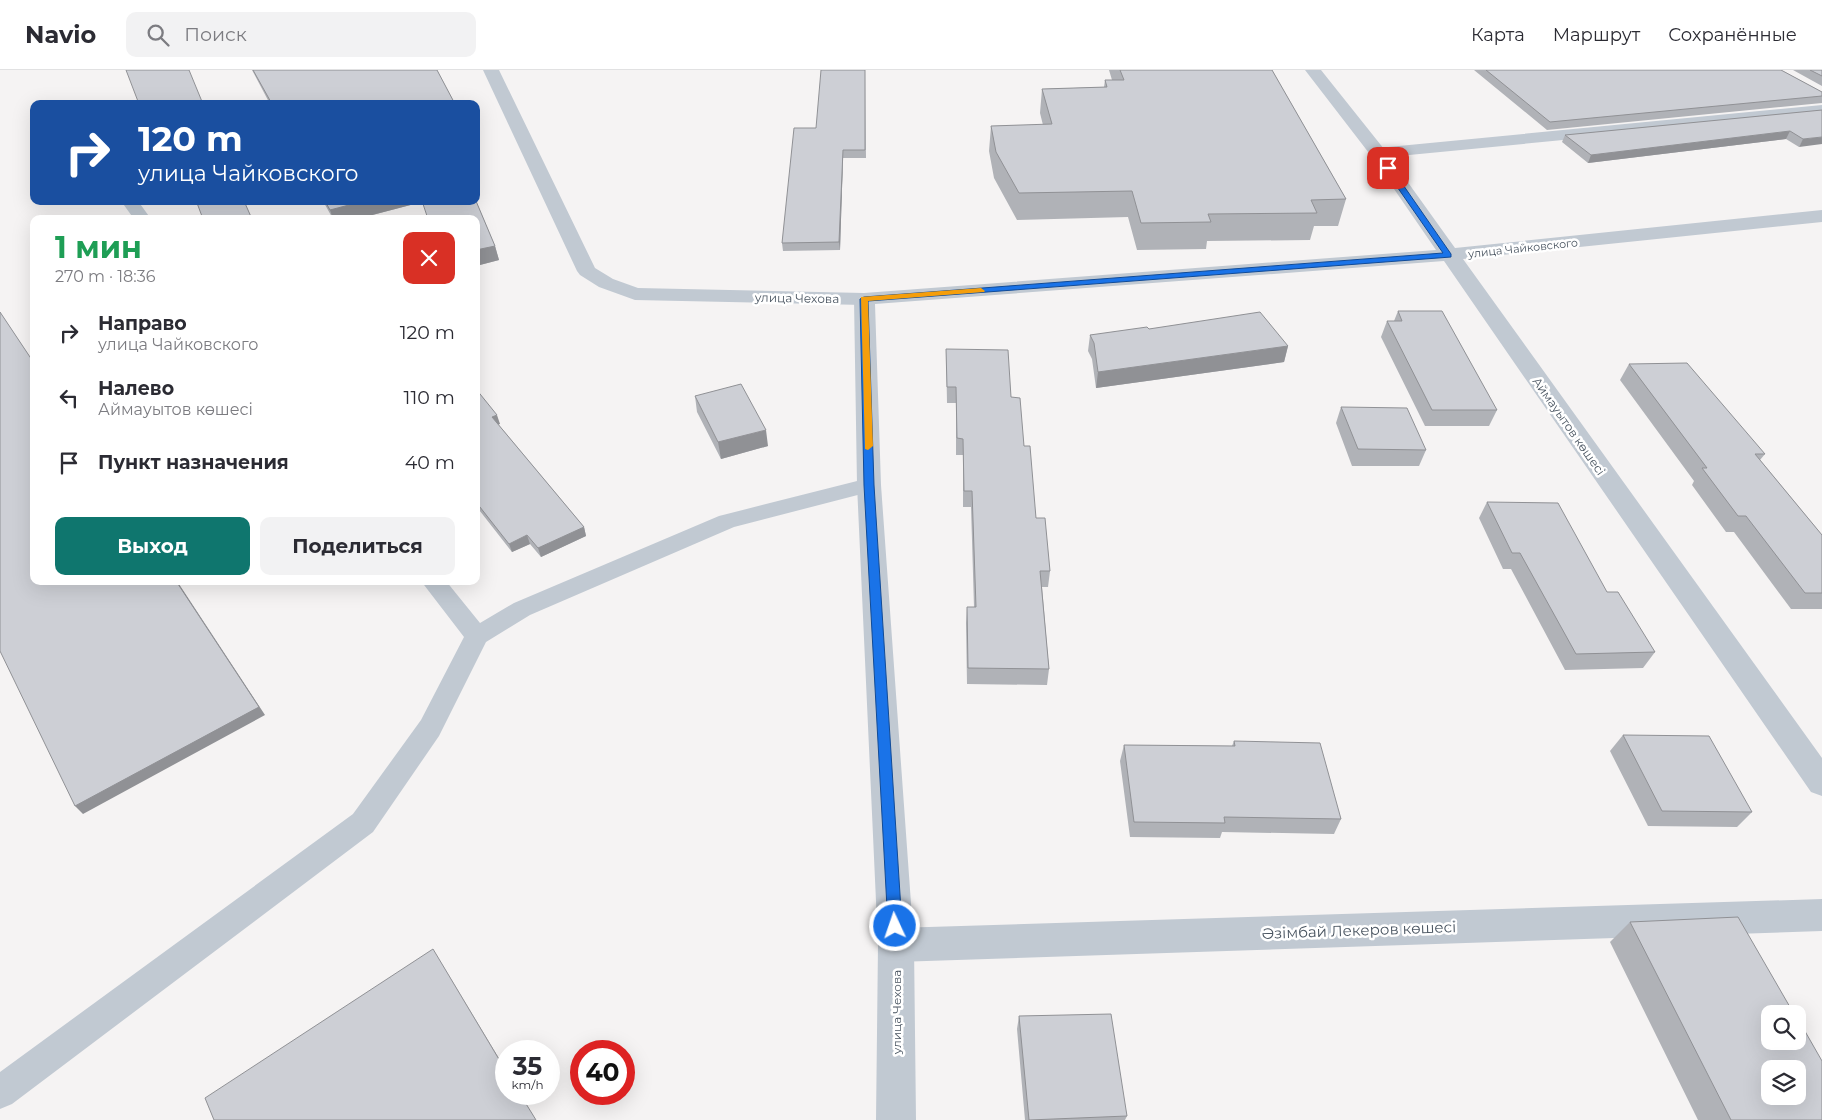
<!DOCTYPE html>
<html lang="ru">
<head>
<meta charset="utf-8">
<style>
  body { margin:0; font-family:Montserrat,sans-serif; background:#f2f2f3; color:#2b2b33; height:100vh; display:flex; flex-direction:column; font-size:19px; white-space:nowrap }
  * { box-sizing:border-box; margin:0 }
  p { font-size:16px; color:#7c7c81 }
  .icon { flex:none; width:28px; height:28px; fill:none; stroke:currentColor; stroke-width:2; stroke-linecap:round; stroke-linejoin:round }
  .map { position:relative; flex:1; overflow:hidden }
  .panel { position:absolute; left:30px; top:145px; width:450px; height:370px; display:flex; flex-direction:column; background:#fff; border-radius:10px; box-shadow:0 5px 20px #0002 }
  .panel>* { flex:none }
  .banner { position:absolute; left:30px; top:30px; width:450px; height:105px; border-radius:10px; box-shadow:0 5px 20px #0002; background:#1a4fa0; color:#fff; overflow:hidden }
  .controls { position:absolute; left:1761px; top:935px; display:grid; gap:10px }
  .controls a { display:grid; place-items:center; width:45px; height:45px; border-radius:10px; background:#fff; box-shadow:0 5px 20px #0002; font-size:25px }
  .speed { position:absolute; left:495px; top:970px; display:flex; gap:10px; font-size:25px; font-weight:700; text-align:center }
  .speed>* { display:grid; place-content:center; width:65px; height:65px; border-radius:50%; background:#fff; box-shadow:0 5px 20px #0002; line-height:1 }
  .speed small { font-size:12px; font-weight:400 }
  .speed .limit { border:8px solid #d22; background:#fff; color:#111 }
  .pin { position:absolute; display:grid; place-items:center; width:42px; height:42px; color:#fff; margin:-21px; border-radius:10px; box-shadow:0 2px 8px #0006 }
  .me { position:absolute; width:55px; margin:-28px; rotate:357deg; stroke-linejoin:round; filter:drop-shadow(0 0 4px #0008) }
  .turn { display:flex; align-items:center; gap:18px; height:105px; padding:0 25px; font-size:22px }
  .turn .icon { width:65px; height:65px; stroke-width:2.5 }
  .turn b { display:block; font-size:35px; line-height:42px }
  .round { display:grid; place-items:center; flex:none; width:52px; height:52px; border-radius:10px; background:#f2f2f3 }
  .head { display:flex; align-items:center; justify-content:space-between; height:85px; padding:0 25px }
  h1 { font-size:30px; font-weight:700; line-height:38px; color:#1e9e55 }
  .button { display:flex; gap:10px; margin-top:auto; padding:10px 25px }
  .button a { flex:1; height:58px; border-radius:10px; background:#0f766e; color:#fff; font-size:20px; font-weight:700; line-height:58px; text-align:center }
  .button a+a { background:#f2f2f3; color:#2b2b33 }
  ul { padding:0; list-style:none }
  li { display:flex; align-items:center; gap:15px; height:65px; padding:0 25px }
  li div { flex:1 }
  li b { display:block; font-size:19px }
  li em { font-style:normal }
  header { display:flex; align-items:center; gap:30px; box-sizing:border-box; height:70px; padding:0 25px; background:#fff; border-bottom:1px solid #e1e1e2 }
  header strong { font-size:24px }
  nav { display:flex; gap:28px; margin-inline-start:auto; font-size:18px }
  .search { width:350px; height:45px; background:#f2f2f3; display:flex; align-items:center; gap:12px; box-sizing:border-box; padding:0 18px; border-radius:10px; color:#7c7c81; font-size:19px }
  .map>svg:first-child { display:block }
</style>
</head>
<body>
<header>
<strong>Navio</strong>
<div class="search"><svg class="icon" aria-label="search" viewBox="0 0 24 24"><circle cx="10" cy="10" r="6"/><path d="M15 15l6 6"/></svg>Поиск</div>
<nav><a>Карта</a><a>Маршрут</a><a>Сохранённые</a></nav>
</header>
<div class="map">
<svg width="1822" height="1050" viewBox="0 0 1822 1050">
  <rect width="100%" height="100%" fill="#f5f3f3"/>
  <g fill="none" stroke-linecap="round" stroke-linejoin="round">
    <path fill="#c1c9d2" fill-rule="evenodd" d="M 121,131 L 138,131 L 151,149 L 134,149 Z
      M 869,408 L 877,410 L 880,415 L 877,420 L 734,457 L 530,545 L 486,572 L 439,666 L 373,762 L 12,1034 L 0,1039 L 0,1002 L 353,744 L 421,650 L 464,567 L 421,511 L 446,511 L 480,553 L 514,533 L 719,446 Z"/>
    <path fill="#c1c9d2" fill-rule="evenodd" d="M 483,0 L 499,0 L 595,198 L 613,209 L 638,218 L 864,223 L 871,225 L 874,229 L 871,233 L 864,235 L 635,230 L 599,217 L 580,205 L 577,201 Z
      M 1822,35 L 1822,45 L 1378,88 L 1372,87 L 1369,83 L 1372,79 L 1378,78 Z
      M 1822,829 L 1822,861 L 896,892 L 883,887 L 878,875 L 883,863 L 896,858 Z"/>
    <path fill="#c1c9d2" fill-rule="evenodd" d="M 1305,0 L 1321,0 L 1384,79 L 1455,178 L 1822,140 L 1822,152 L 1463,189 L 1822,688 L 1822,726 L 1811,722 L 1444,191 L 875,234 L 881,415 L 914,875 L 916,1050 L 876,1050 L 878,875 L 857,415 L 854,229 L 857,225 L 864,223 L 1436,180 L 1372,87 Z"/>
  </g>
  <path fill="#b0b2b7" d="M 252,0 L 437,0 L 455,34 L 270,34 Z
    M 865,0 L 866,88 L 843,88 L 840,180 L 783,181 L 782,173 L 816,58 Z
    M 1109,0 L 1272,0 L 1346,129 L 1338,156 L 1314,156 L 1310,170 L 1207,171 L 1206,179 L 1137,180 L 1128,147 L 1017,150 L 994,108 L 989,81 L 991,56 L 1043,55 L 1040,43 L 1042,19 L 1104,17 L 1105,10 L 1112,10 Z
    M 1474,0 L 1781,0 L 1822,22 L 1822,33 L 1547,60 Z
    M 1793,0 L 1822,0 L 1822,16 Z
    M 1822,40 L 1799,77 L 1786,69 L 1588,93 L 1562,72 L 1565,65 Z
    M 323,131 L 476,131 L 495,176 L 499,190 L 476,196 L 476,149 L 422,132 L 357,149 L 333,149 Z
    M 1398,241 L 1497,340 L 1489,356 L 1425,356 L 1381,267 L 1387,251 L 1394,251 Z
    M 1149,259 L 1288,276 L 1284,292 L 1096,318 L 1092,289 L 1088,281 L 1090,265 Z
    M 946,279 L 1011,327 L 1024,376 L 1036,448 L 1050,501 L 1048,517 L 1042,517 L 1049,599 L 1047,615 L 967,614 L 966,553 L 967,537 L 974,537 L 971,437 L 963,437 L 963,385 L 956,385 L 956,333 L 947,333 Z
    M 1629,294 L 1765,384 L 1760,390 L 1822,465 L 1822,539 L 1791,539 L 1734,462 L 1726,462 L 1692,415 L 1694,411 L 1620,310 Z
    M 476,319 L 500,354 L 498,354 L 584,457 L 586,466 L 541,487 L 530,474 L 512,482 L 476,436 Z
    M 695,326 L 768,376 L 721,389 L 697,342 Z
    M 1341,337 L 1426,380 L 1419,396 L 1352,396 L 1336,353 Z
    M 1487,432 L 1607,522 L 1655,582 L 1643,598 L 1565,600 L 1511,499 L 1503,499 L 1479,448 Z
    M 1623,665 L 1752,742 L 1737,757 L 1648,756 L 1610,681 Z
    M 1234,671 L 1341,749 L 1334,764 L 1222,762 L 1220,768 L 1130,767 L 1120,691 L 1124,675 L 1232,676 Z
    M 1630,852 L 1822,1050 L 1698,1050 L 1610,872 Z
    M 1019,946 L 1127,1046 L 1125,1050 L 1025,1050 L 1017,959 Z"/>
  <path fill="#909195" d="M 1790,61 L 1786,69 L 1588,93 L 1591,85 Z
    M 1822,67 L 1822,74 L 1799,77 L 1803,69 Z
    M 843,80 L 843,88 L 840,180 L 839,172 Z
    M 476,95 L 479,103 L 476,104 Z
    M 364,131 L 422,131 L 422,132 L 357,149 L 333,149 L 330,140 Z
    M 495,176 L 499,190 L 476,196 L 476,180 Z
    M 1288,276 L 1284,292 L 1096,318 L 1098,302 Z
    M 497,345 L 500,354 L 495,356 L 492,347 Z
    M 766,360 L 768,376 L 721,389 L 718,372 Z
    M 584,457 L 586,466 L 541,487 L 538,478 Z
    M 527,465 L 530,474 L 512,482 L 509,474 Z
    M 177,511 L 265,645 L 83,744 L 75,736 Z
    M 433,879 L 506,1000 L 506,1001 Z"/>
  <path fill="#cdcfd5" stroke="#909195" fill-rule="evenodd" d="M 126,0 L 189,0 L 203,34 L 139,34 Z
    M 253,0 L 437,0 L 455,34 L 272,34 Z
    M 821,0 L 865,0 L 865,80 L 843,80 L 839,172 L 782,173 L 794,58 L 816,58 Z
    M 1120,0 L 1272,0 L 1346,129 L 1311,130 L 1317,143 L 1208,144 L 1211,152 L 1141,153 L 1132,121 L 1019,123 L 996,82 L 991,56 L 1052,54 L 1042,19 L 1107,17 L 1105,10 L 1124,10 Z
    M 1486,0 L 1781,0 L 1822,22 L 1822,26 L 1550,52 Z
    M 1810,0 L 1822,0 L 1822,6 Z
    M 1822,40 L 1822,67 L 1803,69 L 1790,61 L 1591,85 L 1565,65 Z
    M 202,131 L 244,131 L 252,149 L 203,149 L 197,133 Z
    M 325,131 L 364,131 L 330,140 Z
    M 422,131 L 476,131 L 495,176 L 476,180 L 476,149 L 428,149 Z
    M 1398,241 L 1442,241 L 1497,340 L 1432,340 L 1387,251 L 1402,251 Z
    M 0,242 L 34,293 L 34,511 L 176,511 L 259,637 L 75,736 L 0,581 Z
    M 1260,242 L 1288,276 L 1098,302 L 1094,273 L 1090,265 L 1147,257 L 1149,259 Z
    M 946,279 L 1008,280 L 1011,327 L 1020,328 L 1024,376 L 1030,376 L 1036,448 L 1045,448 L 1050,501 L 1040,501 L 1049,599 L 968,598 L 967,537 L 976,537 L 972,421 L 964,421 L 963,369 L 957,368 L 956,317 L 947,317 Z
    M 1687,293 L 1765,384 L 1755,384 L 1822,465 L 1822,523 L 1805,523 L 1746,446 L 1738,446 L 1702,398 L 1707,398 L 1629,294 Z
    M 741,314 L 766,360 L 718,372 L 695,326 Z
    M 476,319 L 497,345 L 492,347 L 584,457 L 538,478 L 527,465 L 509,474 L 476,432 Z
    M 1341,337 L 1407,338 L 1426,380 L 1358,379 Z
    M 1487,432 L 1558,433 L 1607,522 L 1618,522 L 1655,582 L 1576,584 L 1520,483 L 1512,483 Z
    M 1623,665 L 1709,666 L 1752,742 L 1662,741 Z
    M 1234,671 L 1320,673 L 1341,749 L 1224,747 L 1225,753 L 1134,752 L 1124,675 L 1235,676 Z
    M 1738,847 L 1794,944 L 1770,944 L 1770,971 L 1798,971 L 1798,949 L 1822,991 L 1822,1050 L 1731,1050 L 1630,852 ZM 1770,999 L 1798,999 L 1798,1026 L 1770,1026 Z
    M 433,879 L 506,1001 L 506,1024 L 520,1024 L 536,1050 L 214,1050 L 205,1028 Z
    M 1111,944 L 1127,1046 L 1029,1050 L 1019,946 Z"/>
  <path fill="#1a73e8" stroke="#114b97" d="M 1388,95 L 1390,96 L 1451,184 L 1451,187 L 868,231 L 874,415 L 902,856 L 900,861 L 895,863 L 890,861 L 888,856 L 864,415 L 860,229 L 864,227 L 1443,183 L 1384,98 Z"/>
  <path fill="#f59e0b" d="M 981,218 L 985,221 L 984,222 L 868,231 L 873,376 L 868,380 L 865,379 L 861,227 Z"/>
  <g text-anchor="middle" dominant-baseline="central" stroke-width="5" stroke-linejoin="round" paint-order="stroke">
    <g font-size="11" fill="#4a5561" stroke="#fff">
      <text transform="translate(1523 178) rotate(-6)">улица Чайковского</text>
    </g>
    <g font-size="12" fill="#4a5561" stroke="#fff">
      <text transform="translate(797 228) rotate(1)">улица Чехова</text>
      <text transform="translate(1569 356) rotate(55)">Аймауытов көшесі</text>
      <text transform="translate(896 942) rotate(-90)">улица Чехова</text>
    </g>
    <g font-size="15" fill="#4a5561" stroke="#fff">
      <text transform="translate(1359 860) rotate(-2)">Әзімбай Лекеров көшесі</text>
    </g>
  </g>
</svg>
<div class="controls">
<a><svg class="icon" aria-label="search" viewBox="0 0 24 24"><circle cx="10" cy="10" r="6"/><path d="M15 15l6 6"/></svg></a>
<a><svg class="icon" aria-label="layers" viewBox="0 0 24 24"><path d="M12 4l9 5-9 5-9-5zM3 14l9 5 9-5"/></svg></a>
</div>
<div class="speed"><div>35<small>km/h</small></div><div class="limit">40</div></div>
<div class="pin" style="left:1388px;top:98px;background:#d93025"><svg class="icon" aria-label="arrive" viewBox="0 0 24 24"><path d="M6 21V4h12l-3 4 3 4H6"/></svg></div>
<svg class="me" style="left:895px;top:856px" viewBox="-20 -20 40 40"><circle r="17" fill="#1a73e8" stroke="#fff" stroke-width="3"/><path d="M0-11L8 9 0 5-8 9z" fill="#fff"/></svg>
<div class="banner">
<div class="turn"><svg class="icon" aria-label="right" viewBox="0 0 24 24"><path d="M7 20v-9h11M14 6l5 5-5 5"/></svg><div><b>120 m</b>улица Чайковского</div></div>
</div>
<section class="panel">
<div class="head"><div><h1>1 мин</h1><p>270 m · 18:36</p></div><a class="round" style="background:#d93025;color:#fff"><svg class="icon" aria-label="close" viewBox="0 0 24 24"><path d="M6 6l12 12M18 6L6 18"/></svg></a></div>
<ul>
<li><svg class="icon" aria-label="right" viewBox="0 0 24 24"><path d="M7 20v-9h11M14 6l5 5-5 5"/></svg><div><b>Направо</b><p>улица Чайковского</p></div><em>120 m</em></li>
<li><svg class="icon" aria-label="left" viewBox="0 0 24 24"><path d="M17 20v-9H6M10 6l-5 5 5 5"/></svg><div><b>Налево</b><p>Аймауытов көшесі</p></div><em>110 m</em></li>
<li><svg class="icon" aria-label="arrive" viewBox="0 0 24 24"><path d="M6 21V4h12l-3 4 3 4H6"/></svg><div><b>Пункт назначения</b></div><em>40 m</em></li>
</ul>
<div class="button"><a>Выход</a><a>Поделиться</a></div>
</section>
</div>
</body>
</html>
